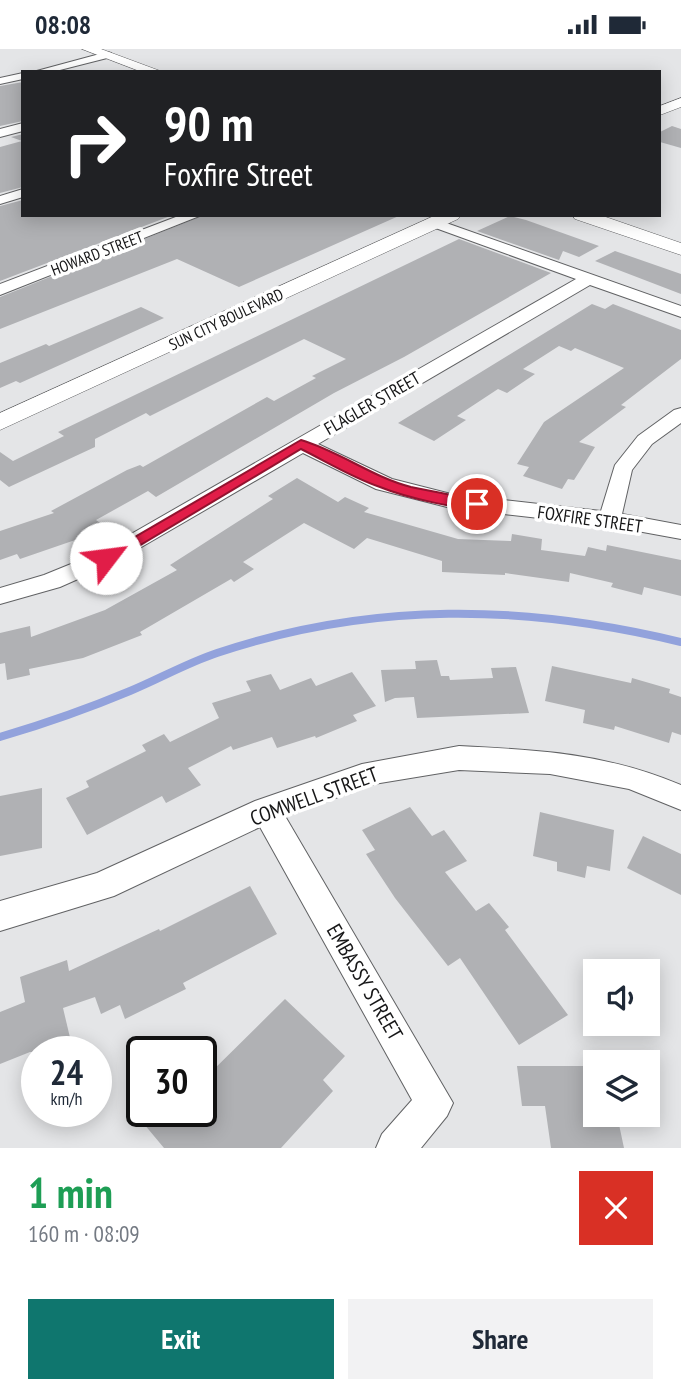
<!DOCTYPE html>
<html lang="en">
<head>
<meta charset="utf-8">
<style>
  body { margin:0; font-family:"PT Sans Narrow",sans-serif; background:#f2f2f3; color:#1f2937; height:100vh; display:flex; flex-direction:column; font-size:26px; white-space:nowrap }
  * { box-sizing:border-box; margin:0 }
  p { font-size:23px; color:#747a83 }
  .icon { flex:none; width:38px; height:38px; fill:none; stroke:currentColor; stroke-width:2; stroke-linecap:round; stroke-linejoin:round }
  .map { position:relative; height:1099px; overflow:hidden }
  .sheet { display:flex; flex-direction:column; background:#fff; flex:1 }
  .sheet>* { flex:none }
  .banner { position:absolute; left:21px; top:21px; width:640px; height:147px; border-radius:0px; box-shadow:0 4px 18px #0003; background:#202124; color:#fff; overflow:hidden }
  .controls { position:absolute; left:583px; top:910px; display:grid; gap:14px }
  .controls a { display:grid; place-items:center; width:77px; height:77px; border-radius:0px; background:#fff; box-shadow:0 4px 18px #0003; font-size:35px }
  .speed { position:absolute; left:21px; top:987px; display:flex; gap:14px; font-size:35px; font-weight:700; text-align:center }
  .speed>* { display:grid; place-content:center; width:91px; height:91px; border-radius:50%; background:#fff; box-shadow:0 4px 18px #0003; line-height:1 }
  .speed small { font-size:18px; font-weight:400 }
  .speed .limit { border:4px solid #111; border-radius:10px; background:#fff; color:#111 }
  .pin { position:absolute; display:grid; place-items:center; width:60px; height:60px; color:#fff; margin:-30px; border:4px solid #fff; border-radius:50%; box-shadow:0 2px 7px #0007 }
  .me { position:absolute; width:77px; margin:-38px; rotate:60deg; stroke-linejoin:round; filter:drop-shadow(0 0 5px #0008) }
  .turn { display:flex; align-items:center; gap:24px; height:147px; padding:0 28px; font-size:32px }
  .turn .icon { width:91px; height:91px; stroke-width:2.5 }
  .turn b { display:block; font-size:49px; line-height:60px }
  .round { display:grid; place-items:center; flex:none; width:74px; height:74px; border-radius:0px; background:#f2f2f3 }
  .overview { display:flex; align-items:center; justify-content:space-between; height:119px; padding:0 28px }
  h1 { font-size:42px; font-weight:700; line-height:52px; color:#1e9e55 }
  .cta { display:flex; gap:14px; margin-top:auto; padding:14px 28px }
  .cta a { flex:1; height:80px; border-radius:0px; background:#0f766e; color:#fff; font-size:28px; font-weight:700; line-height:80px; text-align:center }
  .cta a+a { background:#f2f2f3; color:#1f2937 }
  .status { display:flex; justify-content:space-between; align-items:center; height:49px; padding:0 35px; background:#fff; direction:ltr }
  .status svg { height:19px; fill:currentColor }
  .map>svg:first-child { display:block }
</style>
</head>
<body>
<div class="status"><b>08:08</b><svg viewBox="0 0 49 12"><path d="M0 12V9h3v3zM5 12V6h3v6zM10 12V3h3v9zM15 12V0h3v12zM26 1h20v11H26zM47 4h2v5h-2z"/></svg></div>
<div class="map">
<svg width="681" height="1099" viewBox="0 0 681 1099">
  <rect width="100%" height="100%" fill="#e4e5e7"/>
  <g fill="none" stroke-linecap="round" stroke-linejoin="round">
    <path stroke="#92a2dc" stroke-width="8" d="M 0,688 C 44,675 87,660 130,642 C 159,630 187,614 217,604 C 372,552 524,555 681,593"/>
  </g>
  <path fill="#b0b1b4" d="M 23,33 L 23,72 L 0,77 L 0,37 Z
    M 672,77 L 681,80 L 681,99 L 660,93 L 660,83 Z
    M 23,85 L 23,138 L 0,144 L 0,98 L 22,92 L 11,88 Z
    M 23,151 L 23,166 L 173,166 L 0,232 L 0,157 Z
    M 204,166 L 401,166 L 239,238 L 177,210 L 0,280 L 0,248 Z
    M 510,167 L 526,171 L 599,197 L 579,208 L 563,202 L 559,211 L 477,182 Z
    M 459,190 L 551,224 L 404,308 L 334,344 L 156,448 L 148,442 L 96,471 L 103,476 L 81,489 L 20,510 L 17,505 L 0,511 L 0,482 L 54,464 L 51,462 L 127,421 L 140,416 L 143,418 L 267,348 L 274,352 L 316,329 L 312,327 L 346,310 L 304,290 L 150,367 L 146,364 L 95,390 L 95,398 L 9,438 L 0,431 L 0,403 L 13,412 L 64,387 L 58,383 Z
    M 615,202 L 681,225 L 681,245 L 595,212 Z
    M 592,255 L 605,260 L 613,255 L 681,281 L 681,310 L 621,356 L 626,358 L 579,393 L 595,398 L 574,431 L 568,430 L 562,440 L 523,427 L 529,418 L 517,415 L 544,373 L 624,319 L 575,299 L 571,302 L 559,297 L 523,320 L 535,325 L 507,344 L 498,340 L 457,367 L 466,371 L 434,392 L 398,374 Z
    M 141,258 L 164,269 L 20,334 L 16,332 L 0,339 L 0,314 L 46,295 L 49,297 Z
    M 297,429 L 338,453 L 345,448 L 369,459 L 364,463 L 458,490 L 511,492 L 512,485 L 542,490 L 541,501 L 585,507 L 588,498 L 606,502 L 607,496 L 681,511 L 681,547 L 644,538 L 642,546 L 611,538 L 613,534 L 570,524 L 569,533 L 505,524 L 505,526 L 442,523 L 442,512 L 367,489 L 354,500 L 304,474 L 243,513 L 254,520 L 234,533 L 231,530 L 140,583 L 142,586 L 83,609 L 29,620 L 30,626 L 7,631 L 5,614 L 0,615 L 0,584 L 30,577 L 31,588 L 105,561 L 177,521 L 170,516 L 273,450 L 268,447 Z
    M 437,611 L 441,627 L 449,627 L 450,631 L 493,629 L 491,619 L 516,618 L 529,664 L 417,669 L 414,648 L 395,649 L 385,653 L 381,621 L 416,620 L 415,612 Z
    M 552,617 L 631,634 L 632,629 L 670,640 L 669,644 L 681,648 L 681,686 L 672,683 L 669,694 L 615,677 L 614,681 L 583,674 L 585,661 L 545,652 Z
    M 352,623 L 376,657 L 353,666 L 357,672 L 316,689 L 315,687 L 277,699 L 272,688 L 233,701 L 231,697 L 188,719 L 201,736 L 166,754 L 162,747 L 87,786 L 66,749 L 89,738 L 86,732 L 146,702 L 142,696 L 164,685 L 170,693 L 219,669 L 212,654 L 251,642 L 246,632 L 271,625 L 280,641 L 311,629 L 316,637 Z
    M 42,739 L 42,799 L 0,807 L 0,747 Z
    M 410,758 L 432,787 L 444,781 L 467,812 L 445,823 L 476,862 L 489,854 L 509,878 L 505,881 L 568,966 L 519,996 L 460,909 L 448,917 L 395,849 L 366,805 L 375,801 L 362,781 Z
    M 540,763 L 614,781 L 610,822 L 587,817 L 585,829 L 557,822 L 557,813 L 533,807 Z
    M 643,787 L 681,805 L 681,846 L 627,819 Z
    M 250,837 L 277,885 L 183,934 L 186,940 L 125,970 L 120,956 L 101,965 L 95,948 L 63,959 L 72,997 L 59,1003 L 30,1003 L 0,1015 L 0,963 L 25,953 L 20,928 L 67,911 L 69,922 L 159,880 L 160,882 Z
    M 285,950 L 345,1007 L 323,1031 L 333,1042 L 281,1099 L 164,1099 L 144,1075 L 157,1062 L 201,1062 L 201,1033 Z
    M 517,1017 L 595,1017 L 595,1066 L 617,1066 L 624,1099 L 551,1099 L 545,1057 L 522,1057 Z"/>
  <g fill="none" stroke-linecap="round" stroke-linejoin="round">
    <defs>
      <path id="minor" d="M 107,3 L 111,4 L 111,8 L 52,23 L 33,23 Z
        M 23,24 L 23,30 L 0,35 L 0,29 Z
        M 23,74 L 23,82 L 0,88 L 0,80 Z
        M 23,140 L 23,148 L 0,155 L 0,147 Z
        M 181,166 L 202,166 L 0,246 L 0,235 Z
        M 435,170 L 681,257 L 681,268 L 590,236 L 318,395 L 392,430 L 451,445 L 601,462 L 615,416 L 638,387 L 674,361 L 681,359 L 681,374 L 652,395 L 632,421 L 622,465 L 681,476 L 681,490 L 610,477 L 451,459 L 376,440 L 303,404 L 114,514 L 60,538 L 0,555 L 0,539 L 44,526 L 98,504 L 576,230 L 430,177 L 428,174 L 430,171 Z
        M 459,697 C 541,701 604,704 681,736 L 681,761 L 629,740 L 550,725 L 459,721 L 374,735 L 285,767 L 453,1054 L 447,1067 L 421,1099 L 376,1099 L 382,1085 L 412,1051 L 260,778 L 114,847 L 0,882 L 0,852 L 97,824 L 255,752 L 362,715 Z"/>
      <path id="tertiary" d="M 82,0 L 101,0 L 163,23 L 142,23 Z
        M 681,49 L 681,58 L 660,66 L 660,57 Z
        M 436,166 L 461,166 L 458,170 L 0,381 L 0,364 Z
        M 572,166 L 600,166 L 681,194 L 681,206 L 575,170 Z"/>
    </defs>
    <use href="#minor" stroke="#616264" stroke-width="2"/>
    <use href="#tertiary" stroke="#616264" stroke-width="1"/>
    <use href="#minor" fill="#fff" fill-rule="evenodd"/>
    <use href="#tertiary" fill="#fff" fill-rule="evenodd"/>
  </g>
  <path fill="#e11d48" stroke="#92132f" stroke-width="2" d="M 301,391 C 339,402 372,428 411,438 C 424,441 479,450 484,455 C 472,467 397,445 380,438 C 353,429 327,413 301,400 L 112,513 L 101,513 L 99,509 Z"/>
  <g text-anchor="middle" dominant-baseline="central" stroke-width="7" stroke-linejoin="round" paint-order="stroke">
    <g font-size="16" fill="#161617" stroke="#fff">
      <text transform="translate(97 204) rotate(-21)">HOWARD STREET</text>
      <text transform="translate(226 270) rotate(-25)">SUN CITY BOULEVARD</text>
    </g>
    <g font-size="18" fill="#161617" stroke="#fff">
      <text transform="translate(372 354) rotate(-30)">FLAGLER STREET</text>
      <text transform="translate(590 470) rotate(8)">FOXFIRE STREET</text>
    </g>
    <g font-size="21" fill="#161617" stroke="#fff">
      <text transform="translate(314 747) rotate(-20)">COMWELL STREET</text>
      <text transform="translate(365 933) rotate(60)">EMBASSY STREET</text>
    </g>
  </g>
</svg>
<div class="controls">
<a><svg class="icon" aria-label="sound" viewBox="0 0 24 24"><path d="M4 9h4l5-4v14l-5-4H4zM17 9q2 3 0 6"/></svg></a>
<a><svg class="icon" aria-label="layers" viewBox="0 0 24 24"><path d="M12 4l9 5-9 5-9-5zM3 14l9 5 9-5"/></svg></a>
</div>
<div class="speed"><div>24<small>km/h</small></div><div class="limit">30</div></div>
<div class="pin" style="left:477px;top:455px;background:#d93025"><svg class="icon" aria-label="arrive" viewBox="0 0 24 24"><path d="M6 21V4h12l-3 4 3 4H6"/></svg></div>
<svg class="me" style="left:106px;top:509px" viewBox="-20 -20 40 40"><circle r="19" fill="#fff"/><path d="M0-13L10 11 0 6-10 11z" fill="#e11d48"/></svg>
<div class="banner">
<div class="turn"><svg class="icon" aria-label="right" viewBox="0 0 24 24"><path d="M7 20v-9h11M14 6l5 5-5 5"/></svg><div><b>90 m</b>Foxfire Street</div></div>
</div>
</div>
<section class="sheet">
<div class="overview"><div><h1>1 min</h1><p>160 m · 08:09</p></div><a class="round" style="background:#d93025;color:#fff"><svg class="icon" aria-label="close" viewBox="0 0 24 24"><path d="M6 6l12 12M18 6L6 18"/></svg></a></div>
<div class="cta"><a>Exit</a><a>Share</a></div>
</section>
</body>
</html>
